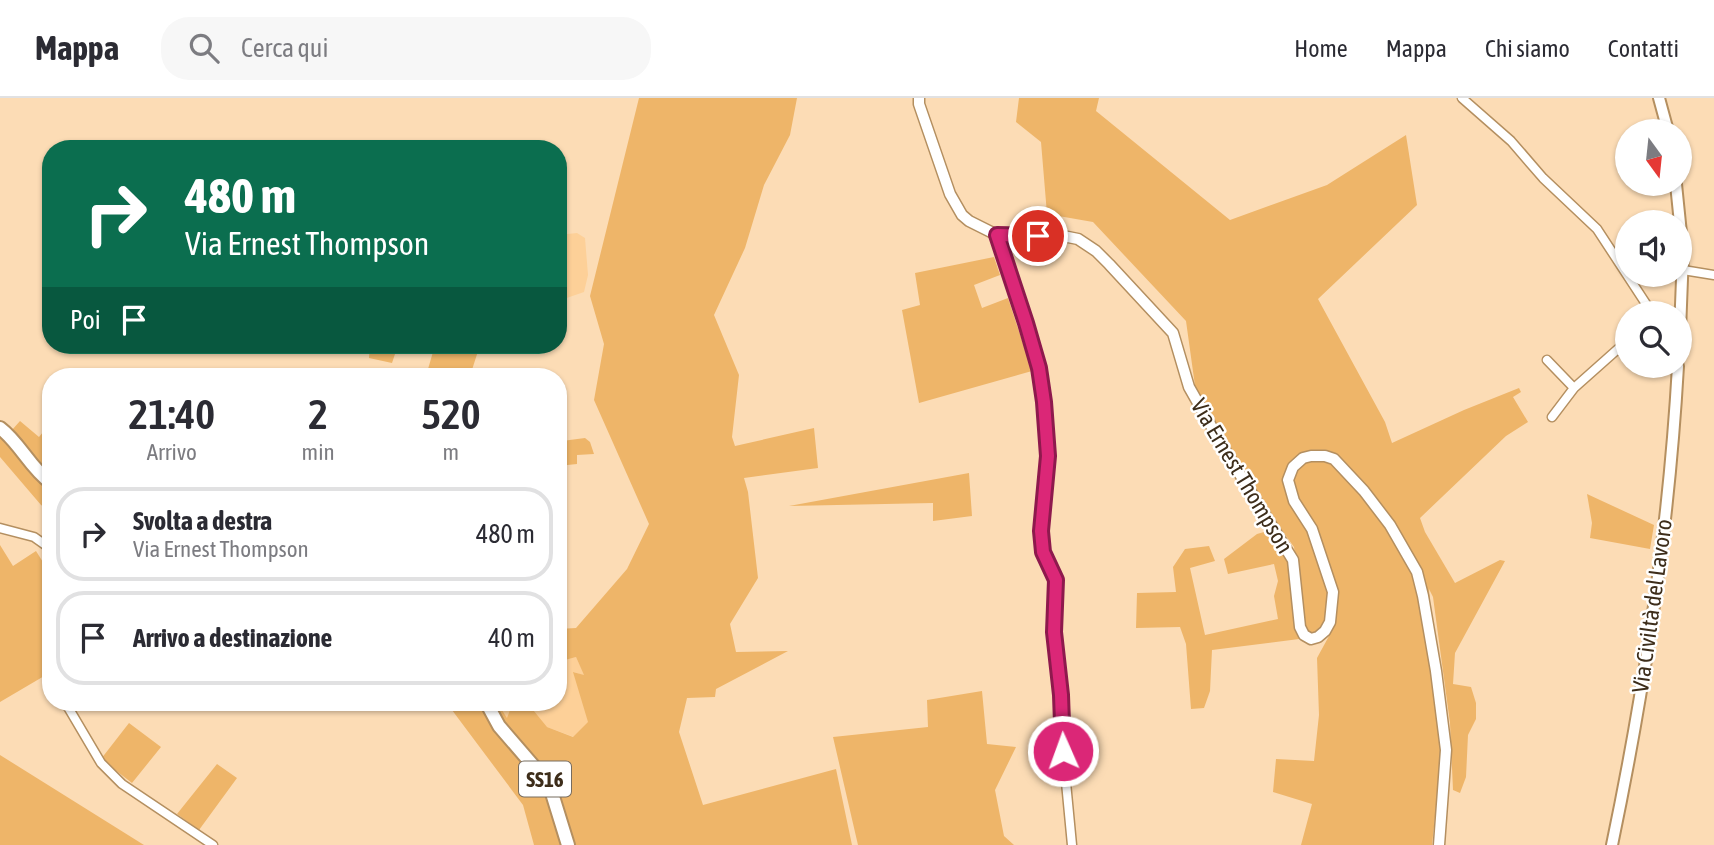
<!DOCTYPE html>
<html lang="it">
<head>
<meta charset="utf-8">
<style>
  body { margin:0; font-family:"Asap Condensed",sans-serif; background:#f7f7f7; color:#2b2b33; height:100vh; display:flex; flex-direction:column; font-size:26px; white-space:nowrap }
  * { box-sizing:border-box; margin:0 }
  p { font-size:23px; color:#7c7c81 }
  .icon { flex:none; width:38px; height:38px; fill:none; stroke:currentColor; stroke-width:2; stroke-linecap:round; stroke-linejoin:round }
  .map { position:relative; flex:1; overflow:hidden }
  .side { position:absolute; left:42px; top:270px; width:525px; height:343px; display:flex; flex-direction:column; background:#fff; border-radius:28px; box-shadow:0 2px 5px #0004 }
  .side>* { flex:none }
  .hud { position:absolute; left:42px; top:42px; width:525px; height:214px; border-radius:28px; box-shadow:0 2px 5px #0004; background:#0b6e4f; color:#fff; overflow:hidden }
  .needle { width:46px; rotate:165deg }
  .tools { position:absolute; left:1615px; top:21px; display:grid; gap:14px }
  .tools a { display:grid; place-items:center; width:77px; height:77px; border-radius:50%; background:#fff; box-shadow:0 2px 5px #0004; font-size:35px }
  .pin { position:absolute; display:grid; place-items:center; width:60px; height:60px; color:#fff; margin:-30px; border:4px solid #fff; border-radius:50%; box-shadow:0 2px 7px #0007 }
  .me { position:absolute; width:77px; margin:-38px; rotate:358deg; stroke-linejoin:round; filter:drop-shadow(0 0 5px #0008) }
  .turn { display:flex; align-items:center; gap:24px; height:147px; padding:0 28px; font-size:32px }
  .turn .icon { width:91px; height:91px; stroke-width:2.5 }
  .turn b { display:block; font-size:49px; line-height:60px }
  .then { display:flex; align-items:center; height:66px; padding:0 28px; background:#0003; gap:14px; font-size:26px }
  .eta { display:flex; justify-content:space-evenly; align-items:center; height:119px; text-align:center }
  .eta b { font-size:42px; font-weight:600; line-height:49px }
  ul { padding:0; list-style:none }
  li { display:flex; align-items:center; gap:21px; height:94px; margin:0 14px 10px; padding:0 14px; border:4px solid #e1e1e2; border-radius:28px }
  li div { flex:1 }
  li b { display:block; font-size:26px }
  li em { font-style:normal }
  header { display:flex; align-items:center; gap:42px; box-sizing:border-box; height:98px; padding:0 35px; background:#fff; border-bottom:2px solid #e1e1e2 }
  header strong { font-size:33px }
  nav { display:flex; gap:38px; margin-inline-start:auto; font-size:24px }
  .search { width:490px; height:63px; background:#f7f7f7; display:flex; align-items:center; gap:18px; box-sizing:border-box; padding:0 24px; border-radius:28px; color:#7c7c81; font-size:26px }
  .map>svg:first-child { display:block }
</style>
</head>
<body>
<header>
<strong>Mappa</strong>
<div class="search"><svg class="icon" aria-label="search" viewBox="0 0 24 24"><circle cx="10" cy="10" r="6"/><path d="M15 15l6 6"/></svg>Cerca qui</div>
<nav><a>Home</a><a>Mappa</a><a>Chi siamo</a><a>Contatti</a></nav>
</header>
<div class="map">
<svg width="1714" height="747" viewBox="0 0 1714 747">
  <rect width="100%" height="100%" fill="#fcdcb5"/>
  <path fill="#fdd098" d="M 577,135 L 585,140 L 588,177 L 584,194 L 558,203 L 558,137 Z
    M 576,559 L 585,578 L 574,574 L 589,624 L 574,639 L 547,629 L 507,620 L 497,604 L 558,604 L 558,564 Z"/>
  <path fill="#eeb569" d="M 639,0 L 797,0 L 790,37 L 764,87 L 745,150 L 714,217 L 739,277 L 732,339 L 735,348 L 814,330 L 818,370 L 744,380 L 748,394 L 758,480 L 730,526 L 736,554 L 788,553 L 716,591 L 715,599 L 687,600 L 679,634 L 703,707 L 836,671 L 852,747 L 534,747 L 523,707 L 446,604 L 497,604 L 507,620 L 513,604 L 529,607 L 547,629 L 573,639 L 588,624 L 573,574 L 584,577 L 576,559 L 558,564 L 558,531 L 576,530 L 627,471 L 649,426 L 594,302 L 604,246 L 590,198 Z
    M 1019,0 L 1099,0 L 1096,13 L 1230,122 L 1327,87 L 1406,37 L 1417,107 L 1318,201 L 1385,324 L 1392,345 L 1464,312 L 1519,290 L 1521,294 L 1513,299 L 1528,324 L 1506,338 L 1420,420 L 1425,434 L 1455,485 L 1500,462 L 1505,463 L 1455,555 L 1453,586 L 1471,589 L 1476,605 L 1476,621 L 1468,637 L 1466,679 L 1460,695 L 1453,692 L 1450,625 L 1433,499 L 1429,491 L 1442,653 L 1432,747 L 1301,747 L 1312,706 L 1273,694 L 1276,661 L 1314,663 L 1319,617 L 1317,560 L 1329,538 L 1310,537 L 1304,532 L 1294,449 L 1250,388 L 1196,295 L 1186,223 L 1093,124 L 1047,116 L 1041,44 L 1016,24 Z
    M 994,159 L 1000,177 L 974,187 L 982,210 L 1008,200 L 1032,273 L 919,305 L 902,212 L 920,207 L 915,175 Z
    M 370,247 L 398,247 L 392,265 L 369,260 Z
    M 435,247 L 480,247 L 470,278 L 440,272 L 439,278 L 426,278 Z
    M 20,323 L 39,339 L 48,328 L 51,331 L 51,381 L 33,362 L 12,332 Z
    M 0,337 L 35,380 L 51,391 L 51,413 L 41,407 L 0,359 Z
    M 585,340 L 590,344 L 594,356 L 577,357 L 577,366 L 558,368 L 558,345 L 562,343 Z
    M 969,375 L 972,418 L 933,423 L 933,405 L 789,408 Z
    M 1587,396 L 1654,427 L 1650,451 L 1590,440 L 1592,425 Z
    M 1271,432 L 1292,465 L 1299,541 L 1212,552 L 1210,593 L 1204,610 L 1191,611 L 1186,546 L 1180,529 L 1136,530 L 1137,495 L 1176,494 L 1173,469 L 1185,451 L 1209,448 L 1215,463 L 1190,470 L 1205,537 L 1278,521 L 1274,498 L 1278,483 L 1274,466 L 1228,476 L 1224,461 L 1257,436 Z
    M 0,447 L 13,468 L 36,453 L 51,477 L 51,574 L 0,604 Z
    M 982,593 L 987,646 L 1016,649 L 995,692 L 1004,738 L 1014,747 L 858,747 L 833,639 L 928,629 L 927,602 Z
    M 129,625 L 161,649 L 132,685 L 101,661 Z
    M 0,657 L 144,747 L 0,747 Z
    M 217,666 L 237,680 L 199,732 L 177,716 Z"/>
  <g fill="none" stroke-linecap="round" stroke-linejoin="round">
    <defs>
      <path id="minor" d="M 1462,0 L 1511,43 L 1543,80 L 1597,131 L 1652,215
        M 997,137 L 1026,225 L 1039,270 L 1044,304 L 1047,358 L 1041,433 L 1043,454 L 1056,482 L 1053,514 L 1054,554 L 1061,597 L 1063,653 L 1072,747
        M 1683,172 L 1714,177
        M 1547,262 L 1574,290
        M 1552,319 L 1574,290 L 1628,242
        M 0,430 L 34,439 L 51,451
        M 65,604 L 101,665 L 122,686 L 213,747"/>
      <path id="tertiary" d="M 919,0 L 919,6 L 950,96 L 962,117 L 969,123 L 997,137 L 1058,137 L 1078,141 L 1096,153 L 1109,166 L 1173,235 L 1189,289 L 1223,349 L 1293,462 L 1300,529 L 1304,537 L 1311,541 L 1318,539 L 1325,533 L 1330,524 L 1333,494 L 1312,431 L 1294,403 L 1288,382 L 1293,369 L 1303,360 L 1311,358 L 1325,358 L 1334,361 L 1364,393 L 1390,427 L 1417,474 L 1423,498 L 1436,573 L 1446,652 L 1439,747"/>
      <path id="secondary" d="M 1659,0 L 1668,33
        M 1676,86 L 1683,155 L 1680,233
        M 1612,747 C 1645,589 1669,428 1678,268"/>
      <path id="primary" d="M 0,330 C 20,345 30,370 51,385
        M 486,604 L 499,628 L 543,679 L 551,692 L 568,747"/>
    </defs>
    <use href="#minor" stroke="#b48f60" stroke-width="11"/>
    <use href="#tertiary" stroke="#b48f60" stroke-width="13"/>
    <use href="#secondary" stroke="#b48f60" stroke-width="14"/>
    <use href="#primary" stroke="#b48f60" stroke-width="16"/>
    <use href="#minor" stroke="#fff" stroke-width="8"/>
    <use href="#tertiary" stroke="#fff" stroke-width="10"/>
    <use href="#secondary" stroke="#fff" stroke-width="10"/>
    <use href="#primary" stroke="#fff" stroke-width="12"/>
  </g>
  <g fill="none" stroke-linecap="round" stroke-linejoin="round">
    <defs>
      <path id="route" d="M 1038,138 L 997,137 L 1026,225 L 1039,270 L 1044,304 L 1048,358 L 1041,433 L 1043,454 L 1056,482 L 1054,534 L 1061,597 L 1063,653"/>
    </defs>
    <use href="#route" stroke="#8e194d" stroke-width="18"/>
    <use href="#route" stroke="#db2777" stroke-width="12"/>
  </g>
  <g text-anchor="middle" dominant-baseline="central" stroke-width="5" stroke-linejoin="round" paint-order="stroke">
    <rect fill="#fff" stroke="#776c5f" stroke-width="2" x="519" y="663.5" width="52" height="35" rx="5"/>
    <g font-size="21" font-weight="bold" fill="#3d2d1a">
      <text x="545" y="681">SS16</text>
    </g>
    <g font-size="23" fill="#3d2d1a" stroke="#fff">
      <text transform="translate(1242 378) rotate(59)">Via Ernest Thompson</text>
      <text transform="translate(1652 508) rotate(-82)">Via Civiltà del Lavoro</text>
    </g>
  </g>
</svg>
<div class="tools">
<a><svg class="needle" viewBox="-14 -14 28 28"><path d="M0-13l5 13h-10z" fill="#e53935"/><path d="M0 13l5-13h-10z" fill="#7c7c81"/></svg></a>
<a><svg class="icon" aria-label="sound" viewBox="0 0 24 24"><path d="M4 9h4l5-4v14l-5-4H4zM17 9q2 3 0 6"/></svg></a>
<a><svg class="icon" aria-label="search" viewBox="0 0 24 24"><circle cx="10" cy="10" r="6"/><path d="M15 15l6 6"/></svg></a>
</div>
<div class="pin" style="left:1038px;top:138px;background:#d93025"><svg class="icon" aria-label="arrive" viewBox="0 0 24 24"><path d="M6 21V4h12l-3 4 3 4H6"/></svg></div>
<svg class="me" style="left:1063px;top:653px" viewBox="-20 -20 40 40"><circle r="17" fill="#db2777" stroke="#fff" stroke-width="3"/><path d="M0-11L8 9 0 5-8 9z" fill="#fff"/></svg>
<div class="hud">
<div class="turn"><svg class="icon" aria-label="right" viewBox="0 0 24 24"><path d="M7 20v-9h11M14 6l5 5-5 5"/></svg><div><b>480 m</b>Via Ernest Thompson</div></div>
<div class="then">Poi<svg class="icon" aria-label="arrive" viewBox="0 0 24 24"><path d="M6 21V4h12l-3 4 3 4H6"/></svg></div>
</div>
<section class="side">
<div class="eta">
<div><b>21:40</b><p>Arrivo</p></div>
<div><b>2</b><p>min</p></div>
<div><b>520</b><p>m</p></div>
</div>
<ul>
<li><svg class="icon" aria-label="right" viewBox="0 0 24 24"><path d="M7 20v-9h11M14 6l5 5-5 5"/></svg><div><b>Svolta a destra</b><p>Via Ernest Thompson</p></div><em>480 m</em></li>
<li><svg class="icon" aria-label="arrive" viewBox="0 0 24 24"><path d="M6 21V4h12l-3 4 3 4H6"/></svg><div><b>Arrivo a destinazione</b></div><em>40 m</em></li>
</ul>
</section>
</div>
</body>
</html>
